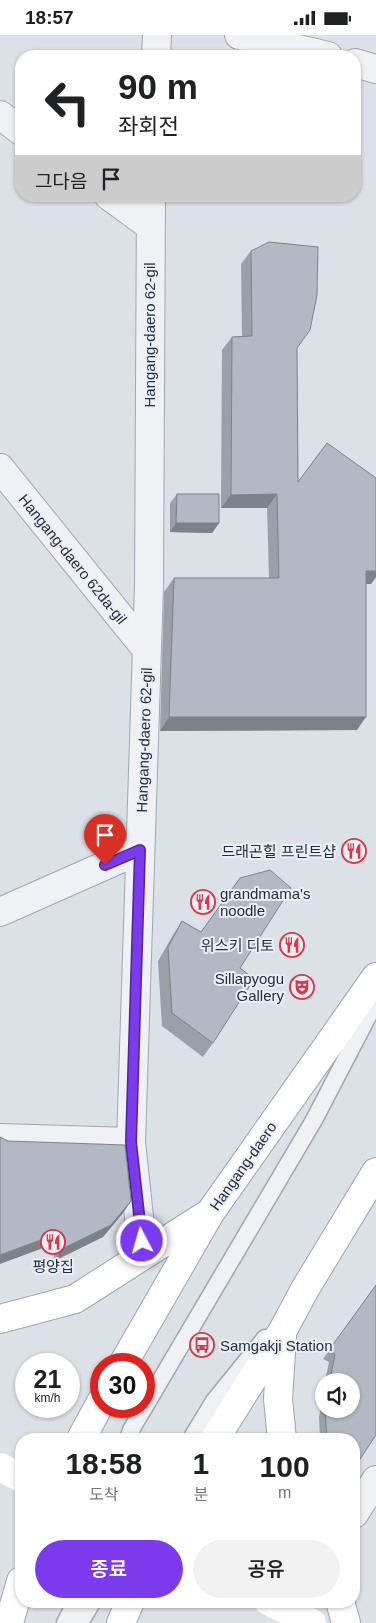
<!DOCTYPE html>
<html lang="ko">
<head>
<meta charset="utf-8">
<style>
  body { margin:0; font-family:Arial,"Noto Sans KR",sans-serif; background:#f2f2f2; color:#202124; height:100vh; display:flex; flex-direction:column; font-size:19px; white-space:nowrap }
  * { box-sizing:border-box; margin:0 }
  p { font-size:16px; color:#757577 }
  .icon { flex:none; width:28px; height:28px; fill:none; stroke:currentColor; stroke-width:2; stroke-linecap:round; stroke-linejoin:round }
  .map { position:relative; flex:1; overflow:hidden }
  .details { position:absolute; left:15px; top:1398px; width:345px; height:175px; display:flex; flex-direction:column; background:#fff; border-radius:20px; box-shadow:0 1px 4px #0004 }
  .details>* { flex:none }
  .banner { position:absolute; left:15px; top:15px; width:346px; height:152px; border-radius:20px; box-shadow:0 1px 4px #0004; background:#fff; color:#202124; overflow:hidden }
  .controls { position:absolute; left:315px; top:1338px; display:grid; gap:10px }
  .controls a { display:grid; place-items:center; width:45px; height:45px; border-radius:50%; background:#fff; box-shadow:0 1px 4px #0004; font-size:25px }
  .speed { position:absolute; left:15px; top:1318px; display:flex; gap:10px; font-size:25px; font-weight:700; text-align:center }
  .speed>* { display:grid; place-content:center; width:65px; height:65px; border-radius:50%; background:#fff; box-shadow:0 1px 4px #0004; line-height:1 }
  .speed small { font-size:12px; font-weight:400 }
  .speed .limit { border:8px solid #d22; background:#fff; color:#111 }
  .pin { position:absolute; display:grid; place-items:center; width:42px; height:42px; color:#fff; margin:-51px -21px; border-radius:50% 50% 50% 0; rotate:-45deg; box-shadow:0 0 5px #0007 }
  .pin .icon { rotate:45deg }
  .me { position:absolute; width:55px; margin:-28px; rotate:354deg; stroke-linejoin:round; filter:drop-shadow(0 0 4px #0008) }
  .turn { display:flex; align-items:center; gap:18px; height:105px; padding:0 20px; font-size:22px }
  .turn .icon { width:65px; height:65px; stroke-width:2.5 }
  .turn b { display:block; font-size:35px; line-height:42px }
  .then { display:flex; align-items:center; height:48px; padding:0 20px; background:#0003; gap:10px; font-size:19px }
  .eta { display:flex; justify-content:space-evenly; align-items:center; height:85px; text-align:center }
  .eta b { font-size:30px; font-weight:600; line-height:35px }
  .action { display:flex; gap:10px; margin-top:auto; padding:10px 20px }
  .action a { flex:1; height:58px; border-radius:30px; background:#7c3aed; color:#fff; font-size:20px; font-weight:600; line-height:58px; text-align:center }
  .action a+a { background:#f2f2f2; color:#202124 }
  .status { display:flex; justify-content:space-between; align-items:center; height:35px; padding:0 25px; background:#fff; direction:ltr }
  .status svg { height:14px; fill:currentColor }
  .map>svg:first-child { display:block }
</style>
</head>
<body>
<div class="status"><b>18:57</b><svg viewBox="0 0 49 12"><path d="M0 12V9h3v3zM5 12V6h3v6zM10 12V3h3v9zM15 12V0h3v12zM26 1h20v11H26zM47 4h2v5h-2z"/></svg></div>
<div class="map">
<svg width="376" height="1588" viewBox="0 0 376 1588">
  <rect width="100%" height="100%" fill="#dce0e7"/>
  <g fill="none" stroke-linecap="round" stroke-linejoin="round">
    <defs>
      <path id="lane" d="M 128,1404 L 131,1395 L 314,1085 L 376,966
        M 191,1404 L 214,1366 L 265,1303
        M 65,1588 L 76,1566
        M 80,1588 L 93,1566"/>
      <path id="street" d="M 239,0 L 328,21
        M 156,21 L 157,0
        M 355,28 L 376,34
        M 0,80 L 21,96
        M 109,161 L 150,191
        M 0,433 L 147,615
        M 0,877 L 140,815
        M 0,1103 L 131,1107
        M 143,1219 L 131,1107 L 149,551 L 151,161
        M 354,1479 L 376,1445"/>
      <path id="primary" d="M 0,1284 L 75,1264 L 208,1179
        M 123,1329 L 210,1178 L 376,942
        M 81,1404 L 101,1367
        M 215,1404 L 282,1297 L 305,1254 L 376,1137
        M 282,1404 L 278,1364 L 282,1301
        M 340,1566 L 346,1588
        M 9,1588 L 21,1546
        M 121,1588 L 130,1566"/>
    </defs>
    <use href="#lane" stroke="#a1a7b1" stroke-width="19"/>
    <use href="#street" stroke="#a1a7b1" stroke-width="30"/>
    <use href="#primary" stroke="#9ba4b4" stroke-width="30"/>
    <use href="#lane" stroke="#eff1f5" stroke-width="16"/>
    <use href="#street" stroke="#eff1f5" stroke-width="28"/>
    <path stroke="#fff" stroke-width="28" d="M 0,1432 L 21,1443
      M 268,1566 L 312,1588"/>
    <use href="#primary" stroke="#fff" stroke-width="28"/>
  </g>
  <path fill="#9a9fa9" d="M 251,216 L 297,313 L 298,447 L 376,536 L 376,542 L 371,549 L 366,549 L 357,695 L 160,696 L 164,557 L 174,543 L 269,543 L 267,473 L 221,473 L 222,315 L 232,302 L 242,301 L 241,229 Z
    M 177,459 L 219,488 L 212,498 L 170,497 L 170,468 Z
    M 182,886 L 240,933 L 213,1008 L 203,1022 L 162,991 L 158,926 L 173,900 Z
    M 0,1102 L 131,1166 L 123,1178 L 103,1202 L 54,1226 L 54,1209 Z
    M 376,1250 L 354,1404 L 320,1404 L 319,1382 L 324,1354 L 324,1374 L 351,1374 L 351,1346 L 325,1346 L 329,1327 L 323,1324 Z"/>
  <path fill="#7d8289" d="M 277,459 L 267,473 L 221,473 L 231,460 Z
    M 176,488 L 219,488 L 212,498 L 170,497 Z
    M 366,536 L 376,536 L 376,542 L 371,549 L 357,549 Z
    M 169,682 L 366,682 L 357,695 L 160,696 Z
    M 131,1166 L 123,1178 L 103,1202 L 54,1226 L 62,1214 Z
    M 62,1197 L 54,1209 L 0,1229 L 0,1220 Z"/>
  <path fill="#b3b9c4" stroke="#7d8289" d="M 269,207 L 318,212 L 317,260 L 310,295 L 297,313 L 298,447 L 327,408 L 376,443 L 376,536 L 366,536 L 366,682 L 169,682 L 174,543 L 279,543 L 277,459 L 231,460 L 232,302 L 252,301 L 251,216 Z
    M 177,459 L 219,459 L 219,488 L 176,488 Z
    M 270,835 L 291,853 L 240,933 L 254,944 L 213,1008 L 172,978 L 168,912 L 182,886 L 201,897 L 240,843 Z
    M 0,1102 L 8,1106 L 125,1110 L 131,1166 L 111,1190 L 62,1214 L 62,1197 L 0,1220 Z
    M 376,1250 L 376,1400 L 354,1433 L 354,1404 L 327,1404 L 325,1374 L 351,1374 L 351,1346 L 330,1346 L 335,1319 L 329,1315 Z"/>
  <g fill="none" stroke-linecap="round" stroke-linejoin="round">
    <defs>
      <path id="route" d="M 105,830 L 140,815 L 131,1107 L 142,1206"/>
    </defs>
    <use href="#route" stroke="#51269a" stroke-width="12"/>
    <use href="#route" stroke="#7c3aed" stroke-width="9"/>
  </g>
  <defs>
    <symbol id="restaurant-ring" viewBox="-11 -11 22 22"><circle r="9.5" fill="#ebeff5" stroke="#d6384c" stroke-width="1.5"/><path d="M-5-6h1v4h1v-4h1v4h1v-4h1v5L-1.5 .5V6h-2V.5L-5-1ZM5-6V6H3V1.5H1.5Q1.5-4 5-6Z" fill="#d6384c"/></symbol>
    <symbol id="theatre-ring" viewBox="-11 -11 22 22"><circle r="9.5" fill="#ebeff5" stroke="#d6384c" stroke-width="1.5"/><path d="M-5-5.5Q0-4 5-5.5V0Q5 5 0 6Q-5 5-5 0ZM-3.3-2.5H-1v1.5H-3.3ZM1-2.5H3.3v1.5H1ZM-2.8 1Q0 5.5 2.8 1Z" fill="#d6384c"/></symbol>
    <symbol id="bus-ring" viewBox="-11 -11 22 22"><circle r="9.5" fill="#ebeff5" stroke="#d6384c" stroke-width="1.5"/><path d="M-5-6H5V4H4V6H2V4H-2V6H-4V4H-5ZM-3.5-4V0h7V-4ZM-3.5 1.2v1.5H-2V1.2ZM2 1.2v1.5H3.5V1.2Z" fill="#d6384c"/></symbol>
  </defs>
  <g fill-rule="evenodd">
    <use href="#restaurant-ring" x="340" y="802" width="28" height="28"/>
    <use href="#restaurant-ring" x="189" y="853" width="28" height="28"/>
    <use href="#restaurant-ring" x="278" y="896" width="28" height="28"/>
    <use href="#theatre-ring" x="288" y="938" width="28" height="28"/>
    <use href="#restaurant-ring" x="39" y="1193" width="28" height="28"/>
    <use href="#bus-ring" x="188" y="1296" width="28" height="28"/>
  </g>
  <g text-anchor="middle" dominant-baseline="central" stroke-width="4" stroke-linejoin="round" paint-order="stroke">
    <g font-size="15" fill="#252e3e" stroke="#ebeff5">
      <text transform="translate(149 300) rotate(-90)">Hangang-daero 62-gil</text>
      <text transform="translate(73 524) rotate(51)">Hangang-daero 62da-gil</text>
      <text transform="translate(144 705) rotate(-88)">Hangang-daero 62-gil</text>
      <text transform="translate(243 1131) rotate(-55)">Hangang-daero</text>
    </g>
    <g font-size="15" fill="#252e3e" stroke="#ebeff5" text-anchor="end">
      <text x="336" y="816">드래곤힐 프린트샵</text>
      <text x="220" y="858" text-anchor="start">grandmama's<tspan x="220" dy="17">noodle</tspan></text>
      <text x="274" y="910">위스키 디토</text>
      <text x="284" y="943">Sillapyogu<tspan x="284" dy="17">Gallery</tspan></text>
      <text x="53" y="1231" text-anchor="middle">평양집</text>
      <text x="220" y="1310" text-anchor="start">Samgakji Station</text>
    </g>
  </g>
</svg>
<div class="controls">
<a><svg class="icon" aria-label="sound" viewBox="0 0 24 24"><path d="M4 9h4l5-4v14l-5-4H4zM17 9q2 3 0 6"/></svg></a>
</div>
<div class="speed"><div>21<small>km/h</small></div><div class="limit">30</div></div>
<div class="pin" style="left:105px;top:830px;background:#d93025"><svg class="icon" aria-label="arrive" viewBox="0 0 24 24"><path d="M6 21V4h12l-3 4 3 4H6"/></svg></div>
<svg class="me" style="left:142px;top:1206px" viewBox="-20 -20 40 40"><circle r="17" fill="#7c3aed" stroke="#fff" stroke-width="3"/><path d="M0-11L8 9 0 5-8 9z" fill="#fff"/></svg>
<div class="banner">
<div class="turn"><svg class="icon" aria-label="left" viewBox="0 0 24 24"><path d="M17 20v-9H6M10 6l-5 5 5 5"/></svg><div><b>90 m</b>좌회전</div></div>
<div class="then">그다음<svg class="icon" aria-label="arrive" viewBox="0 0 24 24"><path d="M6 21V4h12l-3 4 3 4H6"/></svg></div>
</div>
<section class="details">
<div class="eta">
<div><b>18:58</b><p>도착</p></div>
<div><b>1</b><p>분</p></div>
<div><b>100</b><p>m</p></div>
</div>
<div class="action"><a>종료</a><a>공유</a></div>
</section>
</div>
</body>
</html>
